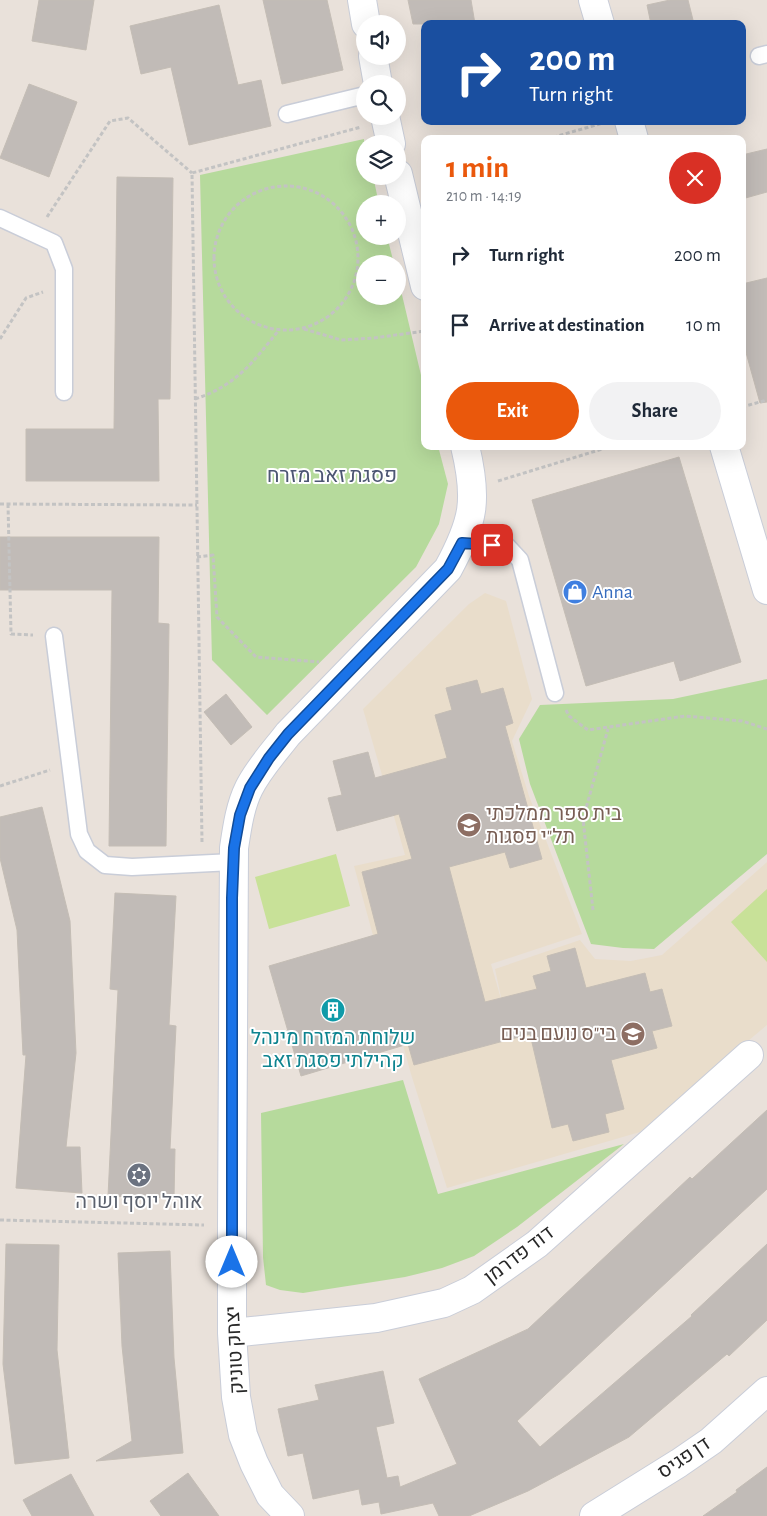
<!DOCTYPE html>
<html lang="en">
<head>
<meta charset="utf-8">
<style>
  body { margin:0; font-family:"Alegreya Sans",Heebo,sans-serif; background:#f2f2f3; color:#1f2937; height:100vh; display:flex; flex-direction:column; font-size:19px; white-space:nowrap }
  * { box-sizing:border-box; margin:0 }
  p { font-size:16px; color:#747a83 }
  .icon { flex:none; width:28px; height:28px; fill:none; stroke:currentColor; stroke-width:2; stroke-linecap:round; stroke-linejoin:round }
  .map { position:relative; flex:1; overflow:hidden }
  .panel { position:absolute; left:421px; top:135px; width:325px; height:315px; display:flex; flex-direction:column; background:#fff; border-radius:10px; box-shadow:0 5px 20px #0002 }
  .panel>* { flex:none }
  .hud { position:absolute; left:421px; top:20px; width:325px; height:105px; border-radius:10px; box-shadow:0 5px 20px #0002; background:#1a4fa0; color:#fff; overflow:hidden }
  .tools { position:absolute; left:356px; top:15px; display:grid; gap:10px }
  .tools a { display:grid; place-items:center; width:50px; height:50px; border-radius:50%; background:#fff; box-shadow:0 5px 20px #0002; font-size:25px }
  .pin { position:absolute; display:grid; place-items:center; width:42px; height:42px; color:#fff; margin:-21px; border-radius:10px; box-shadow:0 2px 8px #0006 }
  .me { position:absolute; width:55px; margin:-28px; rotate:0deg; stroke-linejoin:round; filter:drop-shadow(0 0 4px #0008) }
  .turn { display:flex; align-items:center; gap:18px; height:105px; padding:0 25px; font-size:22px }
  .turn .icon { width:65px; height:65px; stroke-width:2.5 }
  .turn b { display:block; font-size:35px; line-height:42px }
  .round { display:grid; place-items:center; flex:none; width:52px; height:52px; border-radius:26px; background:#f2f2f3 }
  .headline { display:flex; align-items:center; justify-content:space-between; height:85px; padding:0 25px }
  h1 { font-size:30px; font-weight:700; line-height:38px; color:#ea580c }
  .action { display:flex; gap:10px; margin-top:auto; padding:10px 25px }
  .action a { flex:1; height:58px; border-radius:30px; background:#ea580c; color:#fff; font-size:20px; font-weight:700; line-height:58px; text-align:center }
  .action a+a { background:#f2f2f3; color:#1f2937 }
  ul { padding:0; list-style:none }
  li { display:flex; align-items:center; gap:15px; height:70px; padding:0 25px }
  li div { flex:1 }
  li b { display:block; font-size:19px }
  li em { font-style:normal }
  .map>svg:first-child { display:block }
</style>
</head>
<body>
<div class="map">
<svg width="767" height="1516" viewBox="0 0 767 1516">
  <rect width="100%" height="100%" fill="#e9e1da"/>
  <path fill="#e9ddcb" d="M 485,593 L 506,601 L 532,699 L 512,741 L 529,796 L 582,934 L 491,964 L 503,1006 L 495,969 L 580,940 L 595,959 L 631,961 L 662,955 L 767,862 L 767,1025 L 640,1132 L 447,1188 L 411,1074 L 354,866 L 405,855 L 363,709 L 469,604 Z"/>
  <path fill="#b6da9c" d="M 364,139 L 365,176 L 373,176 L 379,204 L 365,204 L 365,236 L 387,236 L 394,264 L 365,264 L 365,296 L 398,296 L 398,278 L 425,392 L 425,446 L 438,446 L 448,484 L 439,524 L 416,567 L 267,715 L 212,660 L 200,175 Z
    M 767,679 L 767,854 L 654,949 L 623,948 L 591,944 L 530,784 L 519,739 L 540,705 L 673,699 Z
    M 403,1080 L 438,1194 L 624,1144 L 517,1227 L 474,1256 L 442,1268 L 405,1277 L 303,1293 L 280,1290 L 266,1285 L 263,1257 L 261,1113 Z"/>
  <path fill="#c8e198" d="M 336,854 L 350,906 L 269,929 L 255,877 Z
    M 767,889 L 767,962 L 731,922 Z"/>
  <path fill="#c1bbb7" stroke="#c4bdb5" d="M 39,0 L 94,0 L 86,50 L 32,41 Z
    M 263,0 L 327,0 L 343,70 L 282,84 Z
    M 408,0 L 471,0 L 475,24 L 413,24 Z
    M 670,0 L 688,0 L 694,24 L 651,24 L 647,5 Z
    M 219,5 L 238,85 L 261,80 L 271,126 L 189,145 L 171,67 L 141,74 L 130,26 Z
    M 29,84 L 77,102 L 49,177 L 0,158 Z
    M 767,149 L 767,192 L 742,199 L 742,155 Z
    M 117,177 L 173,178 L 170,399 L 158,399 L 159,481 L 26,481 L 26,429 L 114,429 Z
    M 767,278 L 767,402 L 760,403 L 742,338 L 742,284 Z
    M 679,457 L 741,662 L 680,681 L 674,661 L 586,686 L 532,500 Z
    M 0,537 L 159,537 L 158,623 L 169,624 L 166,846 L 109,846 L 112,590 L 0,590 Z
    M 477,680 L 481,694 L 503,688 L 513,723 L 505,726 L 542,859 L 510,868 L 505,852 L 449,867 L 485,1002 L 537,989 L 533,976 L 551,971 L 547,956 L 575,948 L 586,988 L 645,973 L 650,992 L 662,989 L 672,1026 L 652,1031 L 657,1048 L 611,1060 L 624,1109 L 605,1114 L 609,1132 L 573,1141 L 568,1124 L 552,1128 L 530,1034 L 414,1065 L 408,1044 L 301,1076 L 269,966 L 378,934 L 362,872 L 412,859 L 399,814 L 337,831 L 328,798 L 342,795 L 333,761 L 368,752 L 375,778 L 447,758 L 435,715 L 452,710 L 446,688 Z
    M 226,694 L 252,727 L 231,745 L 204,712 Z
    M 42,807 L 70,921 L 76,1053 L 66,1147 L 80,1147 L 82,1193 L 16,1188 L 26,1055 L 23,1055 L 17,930 L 0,858 L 0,817 Z
    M 115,893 L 176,896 L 169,1025 L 176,1026 L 170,1149 L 175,1149 L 174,1198 L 108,1196 L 118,990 L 110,989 Z
    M 767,1110 L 767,1189 L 517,1421 L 540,1447 L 692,1316 L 691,1315 L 767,1244 L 767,1320 L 729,1356 L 727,1354 L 629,1437 L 528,1491 L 469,1516 L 439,1516 L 433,1503 L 381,1514 L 379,1502 L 362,1505 L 359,1489 L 313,1499 L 303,1453 L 288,1456 L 278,1409 L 319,1400 L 315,1385 L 383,1371 L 394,1423 L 376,1427 L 387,1478 L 398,1476 L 400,1487 L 457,1464 L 419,1379 L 528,1329 L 690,1177 L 692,1179 Z
    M 6,1244 L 59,1245 L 57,1350 L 69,1458 L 15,1464 L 3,1364 Z
    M 170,1251 L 174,1358 L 183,1453 L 96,1461 L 132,1441 L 122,1346 L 118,1253 Z
    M 767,1467 L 767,1516 L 703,1516 L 737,1492 L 736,1490 Z
    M 188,1473 L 219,1516 L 161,1516 L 150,1501 Z
    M 71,1474 L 94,1516 L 32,1516 L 23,1500 Z"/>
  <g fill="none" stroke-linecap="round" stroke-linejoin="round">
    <defs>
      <path id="lane" d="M 759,56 L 767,54
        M 287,114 L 365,95
        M 0,218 L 54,243 L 64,269 L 64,392
        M 462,543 L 507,546 L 520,560 L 555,693
        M 54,636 L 79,834 L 87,851 L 105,865 L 132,867 L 233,862"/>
      <path id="street" d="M 362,0 L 366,24
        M 593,0 L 600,24
        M 373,56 L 378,84
        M 385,116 L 391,144
        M 629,121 L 634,139
        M 398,174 L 425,286
        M 724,446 L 767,590
        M 232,1333 L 376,1318 L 444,1303 L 472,1290 L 537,1244 L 749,1055
        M 290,1516 L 270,1495 L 254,1463 L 243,1435 L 236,1397 L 232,1333 L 232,1226 L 234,848 C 237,828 240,806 249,788 C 259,768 275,751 288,734 L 448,569 C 474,521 478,500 465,446
        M 594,1516 L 679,1463 L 711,1441 L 767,1391"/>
    </defs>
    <use href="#lane" stroke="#c9cdd8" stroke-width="19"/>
    <use href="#street" stroke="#c9cdd8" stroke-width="30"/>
    <path stroke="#c3c3c3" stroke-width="3" stroke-dasharray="4 2.5" stroke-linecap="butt" d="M 547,139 L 603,123
      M214 258a72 72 0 1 1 144 0a72 72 0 1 1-144 0Z
      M 47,217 L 110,121 L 128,118 L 192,173
      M 304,329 L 341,340 L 374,338 L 425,331
      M 0,339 L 26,298 L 43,292
      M 195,399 C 237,385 252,363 279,330
      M 742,407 L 767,400
      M 498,481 L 612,446
      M 0,504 L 197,505
      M 8,504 L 11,634 L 33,635
      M 197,557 L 213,555 L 217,617 L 256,657 L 319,662
      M 566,710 L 569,716 L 588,730 L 685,716 L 742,721 L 767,729
      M 0,786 L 50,770
      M 202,842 L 192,173 L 361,127
      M 593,910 L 583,819 L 608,729
      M 0,1220 L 204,1225"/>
    <use href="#lane" stroke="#fff" stroke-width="16"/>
    <use href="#street" stroke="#fff" stroke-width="28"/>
  </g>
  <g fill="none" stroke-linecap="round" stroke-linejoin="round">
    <defs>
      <path id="route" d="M 232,1262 L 232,898 L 234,848 L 240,815 L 250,788 L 269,758 L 288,734 L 448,569 L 462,543 L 492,545"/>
    </defs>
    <use href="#route" stroke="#114b97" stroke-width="12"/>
    <use href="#route" stroke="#1a73e8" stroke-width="9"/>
  </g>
  <defs>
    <symbol id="shop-disc" viewBox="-11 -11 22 22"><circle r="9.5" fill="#3f7fe0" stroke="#fff"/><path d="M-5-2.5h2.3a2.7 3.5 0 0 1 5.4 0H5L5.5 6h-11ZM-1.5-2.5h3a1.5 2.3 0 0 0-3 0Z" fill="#fff"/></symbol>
    <symbol id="school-disc" viewBox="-11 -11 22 22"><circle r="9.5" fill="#8d6e63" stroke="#fff"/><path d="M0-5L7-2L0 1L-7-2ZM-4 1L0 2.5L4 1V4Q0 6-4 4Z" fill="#fff"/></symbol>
    <symbol id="building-disc" viewBox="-11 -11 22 22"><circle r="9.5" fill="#0f9aa8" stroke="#fff"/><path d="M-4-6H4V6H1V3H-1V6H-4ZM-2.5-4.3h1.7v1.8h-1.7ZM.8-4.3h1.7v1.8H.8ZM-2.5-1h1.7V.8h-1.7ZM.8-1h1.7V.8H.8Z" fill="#fff"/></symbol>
    <symbol id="synagogue-disc" viewBox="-11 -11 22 22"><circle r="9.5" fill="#6b7280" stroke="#fff"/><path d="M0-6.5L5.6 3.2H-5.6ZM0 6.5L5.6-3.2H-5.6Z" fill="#fff"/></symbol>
  </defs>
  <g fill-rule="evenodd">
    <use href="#shop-disc" x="561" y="578" width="28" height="28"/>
    <use href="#school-disc" x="455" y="811" width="28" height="28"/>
    <use href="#building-disc" x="319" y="996" width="28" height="28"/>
    <use href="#school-disc" x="619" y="1020" width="28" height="28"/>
    <use href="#synagogue-disc" x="125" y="1161" width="28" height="28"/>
  </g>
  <g text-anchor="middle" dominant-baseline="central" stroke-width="4" stroke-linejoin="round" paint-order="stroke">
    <g font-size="20" fill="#366cbe" stroke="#fff" text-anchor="start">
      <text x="592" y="592">Anna</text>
    </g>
    <g font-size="20" fill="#785e54" stroke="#fff" text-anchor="start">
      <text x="486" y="814">בית ספר ממלכתי<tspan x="486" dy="23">תל"י פסגות</tspan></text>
      <text x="616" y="1034" text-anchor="end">בי"ס נועם בנים</text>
    </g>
    <g font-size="20" fill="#0d838f" stroke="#fff">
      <text x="333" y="1038">שלוחת המזרח מינהל<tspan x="333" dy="23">קהילתי פסגת זאב</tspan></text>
    </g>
    <g font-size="20" fill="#5b616d" stroke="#fff">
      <text x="139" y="1202">אוהל יוסף ושרה</text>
    </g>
    <g font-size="20" fill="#282828" stroke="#fff">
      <text transform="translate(519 1255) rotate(-37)">דוד פדרמן</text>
      <text transform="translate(235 1350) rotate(-93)">יצחק טוניק</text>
      <text transform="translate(684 1458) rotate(-34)">דן פגיס</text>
    </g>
    <g font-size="21" fill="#4d5773" stroke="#fff">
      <text x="332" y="475">פסגת זאב מזרח</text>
    </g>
  </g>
</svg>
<div class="tools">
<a><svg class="icon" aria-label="sound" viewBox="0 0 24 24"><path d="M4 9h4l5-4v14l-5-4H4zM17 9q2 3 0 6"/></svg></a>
<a><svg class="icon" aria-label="search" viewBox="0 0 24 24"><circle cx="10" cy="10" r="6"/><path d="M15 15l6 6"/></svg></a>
<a><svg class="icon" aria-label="layers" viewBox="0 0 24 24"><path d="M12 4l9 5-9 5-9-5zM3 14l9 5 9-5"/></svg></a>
<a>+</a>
<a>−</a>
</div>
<div class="pin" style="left:492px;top:545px;background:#d93025"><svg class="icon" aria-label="arrive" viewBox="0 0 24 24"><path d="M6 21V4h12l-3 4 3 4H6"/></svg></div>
<svg class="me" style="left:232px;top:1262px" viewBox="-20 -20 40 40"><circle r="19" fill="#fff"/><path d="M0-13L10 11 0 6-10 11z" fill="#1a73e8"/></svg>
<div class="hud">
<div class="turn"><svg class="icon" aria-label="right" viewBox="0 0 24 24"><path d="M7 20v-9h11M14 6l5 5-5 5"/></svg><div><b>200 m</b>Turn right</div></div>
</div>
<section class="panel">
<div class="headline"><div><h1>1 min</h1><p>210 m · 14:19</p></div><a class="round" style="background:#d93025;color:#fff"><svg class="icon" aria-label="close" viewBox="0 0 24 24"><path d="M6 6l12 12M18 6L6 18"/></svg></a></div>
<ul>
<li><svg class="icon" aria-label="right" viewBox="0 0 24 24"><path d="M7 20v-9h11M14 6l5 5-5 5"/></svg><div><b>Turn right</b></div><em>200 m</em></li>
<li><svg class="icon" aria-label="arrive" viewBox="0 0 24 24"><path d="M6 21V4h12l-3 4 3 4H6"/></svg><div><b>Arrive at destination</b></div><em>10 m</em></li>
</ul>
<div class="action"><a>Exit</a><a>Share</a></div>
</section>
</div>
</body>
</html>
